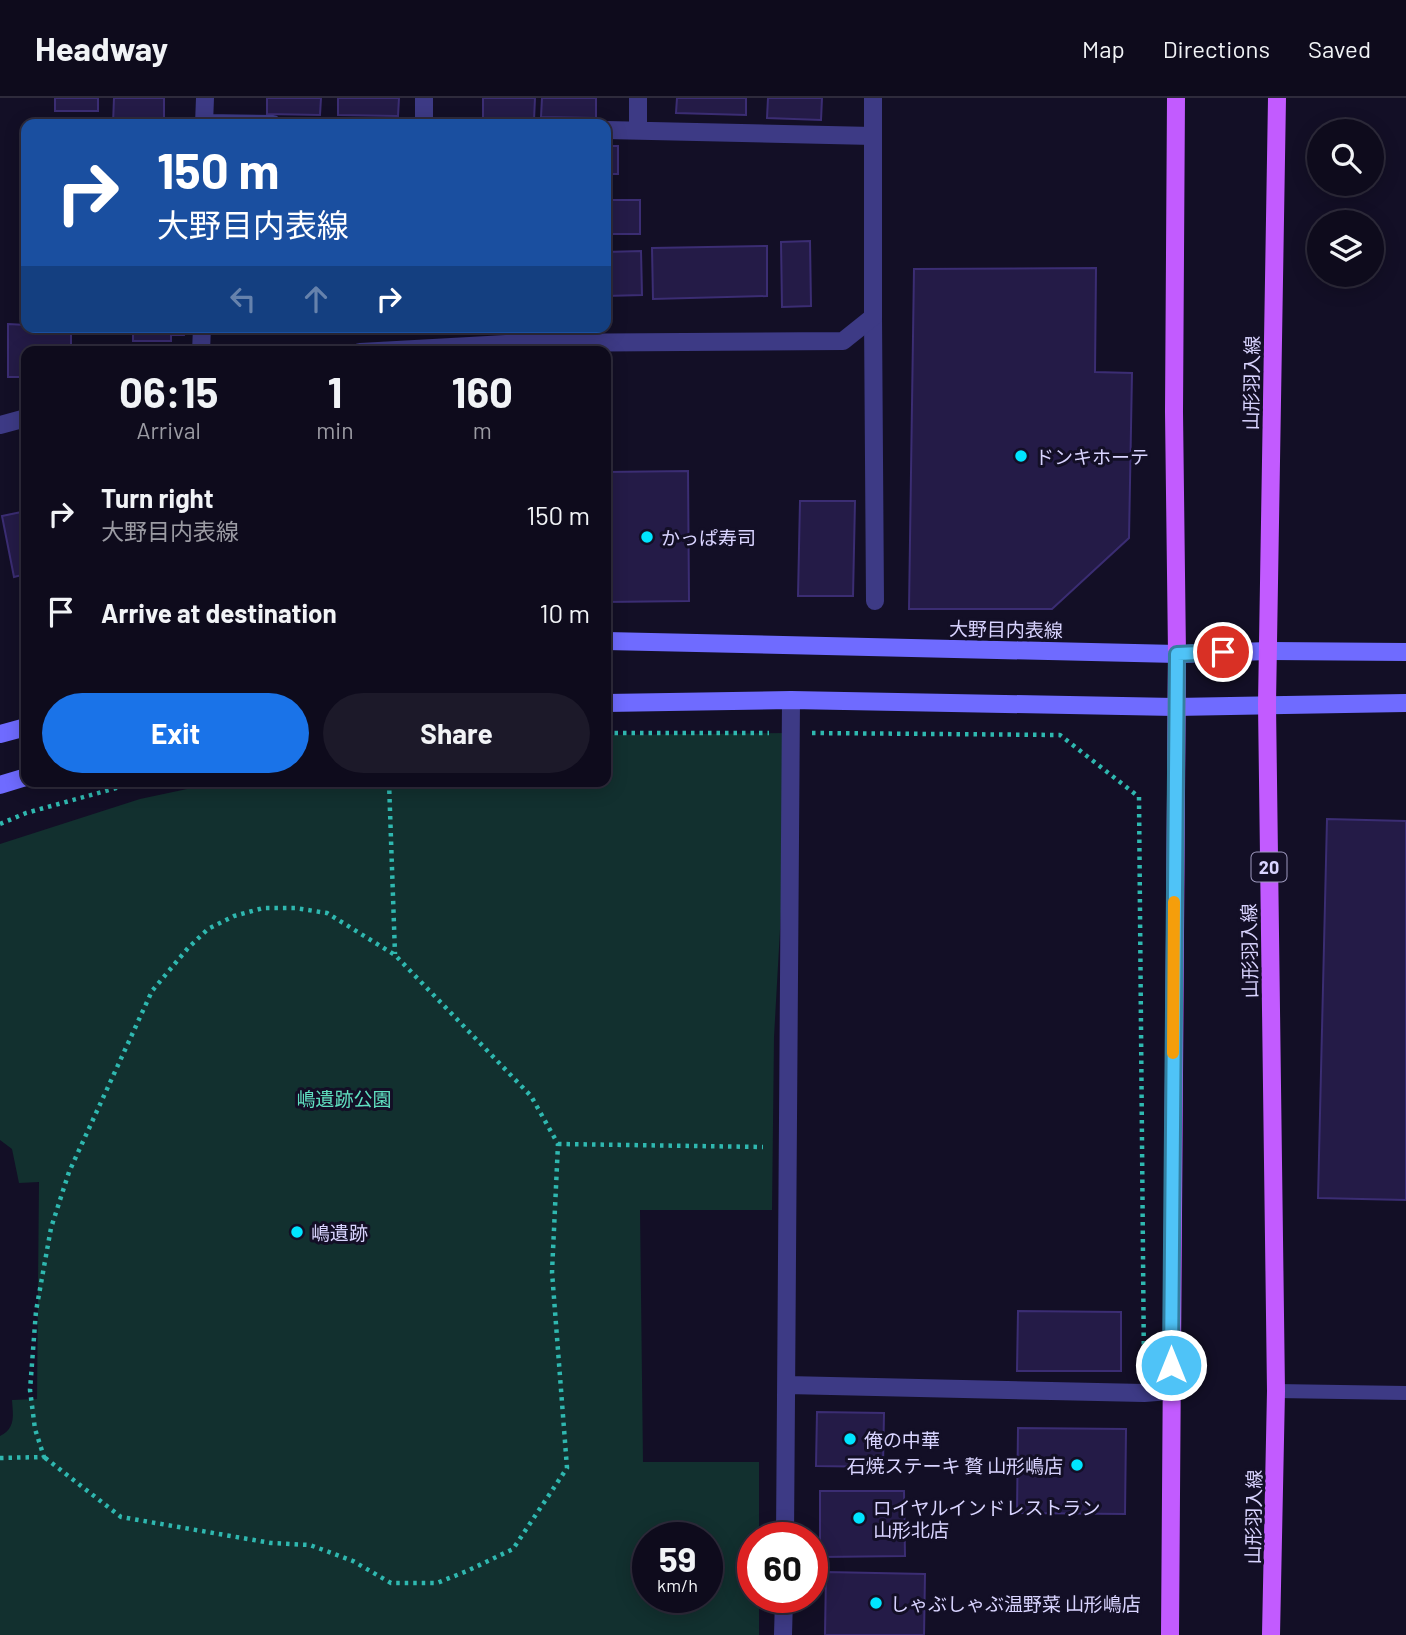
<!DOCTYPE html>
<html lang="en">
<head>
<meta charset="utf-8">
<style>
  body { margin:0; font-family:Barlow,"Noto Sans JP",sans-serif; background:#1c1929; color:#f1f3f6; height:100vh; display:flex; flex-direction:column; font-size:26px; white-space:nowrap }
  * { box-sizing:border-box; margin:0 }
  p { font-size:23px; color:#9b9ba3 }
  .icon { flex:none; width:38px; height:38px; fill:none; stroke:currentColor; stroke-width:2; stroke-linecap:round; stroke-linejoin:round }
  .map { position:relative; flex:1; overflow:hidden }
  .details { position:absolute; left:21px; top:248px; width:590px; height:441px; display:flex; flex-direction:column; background:#0e0b1c; border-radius:14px; box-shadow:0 4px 18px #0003,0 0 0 2px #2e2b3b }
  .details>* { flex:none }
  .banner { position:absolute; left:21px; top:21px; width:590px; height:214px; border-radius:14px; box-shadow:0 4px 18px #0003,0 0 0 2px #2e2b3b; background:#1a4fa0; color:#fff; overflow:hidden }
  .fabs { position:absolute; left:1307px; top:21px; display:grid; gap:14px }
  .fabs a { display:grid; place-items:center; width:77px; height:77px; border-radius:50%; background:#0e0b1c; box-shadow:0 4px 18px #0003,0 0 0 2px #2e2b3b; font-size:35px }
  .speed { position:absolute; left:632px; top:1424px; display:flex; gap:14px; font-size:35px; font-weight:700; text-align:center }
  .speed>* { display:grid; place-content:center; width:91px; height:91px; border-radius:50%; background:#0e0b1c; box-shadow:0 4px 18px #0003,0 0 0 2px #2e2b3b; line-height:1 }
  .speed small { font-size:18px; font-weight:400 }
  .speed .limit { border:10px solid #d22; background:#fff; color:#111 }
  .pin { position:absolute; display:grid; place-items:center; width:60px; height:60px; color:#fff; margin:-30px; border:4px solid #fff; border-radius:50%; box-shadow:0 2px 7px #0007 }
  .me { position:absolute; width:77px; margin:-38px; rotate:0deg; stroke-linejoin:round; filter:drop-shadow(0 0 5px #0008) }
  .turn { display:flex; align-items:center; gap:24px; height:147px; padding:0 21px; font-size:32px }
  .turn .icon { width:91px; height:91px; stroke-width:2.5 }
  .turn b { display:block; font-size:49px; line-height:60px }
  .lanes { display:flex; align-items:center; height:66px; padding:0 21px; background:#0003; justify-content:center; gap:35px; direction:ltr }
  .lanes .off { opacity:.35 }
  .eta { display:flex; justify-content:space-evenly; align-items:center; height:119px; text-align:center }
  .eta b { font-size:42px; font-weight:700; line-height:49px }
  .action { display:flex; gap:14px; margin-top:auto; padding:14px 21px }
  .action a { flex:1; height:80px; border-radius:42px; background:#1a73e8; color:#fff; font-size:28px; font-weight:700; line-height:80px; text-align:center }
  .action a+a { background:#1c1929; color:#f1f3f6 }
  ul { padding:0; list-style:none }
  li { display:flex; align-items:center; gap:21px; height:98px; padding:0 21px }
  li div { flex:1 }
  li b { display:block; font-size:26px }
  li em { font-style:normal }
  header { display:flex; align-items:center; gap:42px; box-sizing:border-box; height:98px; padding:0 35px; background:#0e0b1c; border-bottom:2px solid #2e2b3b }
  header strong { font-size:33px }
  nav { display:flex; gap:38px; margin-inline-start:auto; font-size:24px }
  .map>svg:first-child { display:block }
</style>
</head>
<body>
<header>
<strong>Headway</strong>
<nav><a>Map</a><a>Directions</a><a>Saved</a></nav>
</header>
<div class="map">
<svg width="1406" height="1537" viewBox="0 0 1406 1537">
  <rect width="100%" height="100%" fill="#130f26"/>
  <path fill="#12302f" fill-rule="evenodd" d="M 791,635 L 774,939 L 772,1112 L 640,1112 L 643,1364 L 759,1364 L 759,1440 L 752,1440 L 752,1500 L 759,1500 L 759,1537 L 0,1537 L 0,1338 C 16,1330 13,1317 12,1302 L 37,1301 L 39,1084 L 19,1085 L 12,1051 L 0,1042 L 0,746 L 140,701 L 220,684 L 606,684 L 606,637 ZM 648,1440 L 707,1440 L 707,1500 L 648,1500 Z"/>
  <path fill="#241b47" stroke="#3b2d73" stroke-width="2" d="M 55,0 L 98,0 L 98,13 L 55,13 Z
    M 114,0 L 164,0 L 164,26 L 113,26 Z
    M 267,0 L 321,0 L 320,17 L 267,16 Z
    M 338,0 L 399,0 L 398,18 L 338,17 Z
    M 483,0 L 535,0 L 534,22 L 483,20 Z
    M 542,0 L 596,0 L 596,20 L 541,19 Z
    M 677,0 L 746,0 L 746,17 L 676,15 Z
    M 768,0 L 822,0 L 821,22 L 767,20 Z
    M 606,48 L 618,48 L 618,76 L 606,76 Z
    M 606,102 L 640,102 L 640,136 L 606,136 Z
    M 810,143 L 811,208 L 782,209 L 781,144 Z
    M 767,148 L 767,198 L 653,201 L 652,150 Z
    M 641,153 L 642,197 L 606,198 L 606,154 Z
    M 1096,170 L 1095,274 L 1132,275 L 1129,440 L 1052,511 L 909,511 L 914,171 Z
    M 8,226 L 26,227 L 26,229 L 71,229 L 71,254 L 26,254 L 26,279 L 8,279 Z
    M 133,229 L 185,229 L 184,237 L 171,237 L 171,243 L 133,243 Z
    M 688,373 L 689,503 L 606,504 L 606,374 Z
    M 800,403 L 855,403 L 853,498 L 798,498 Z
    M 26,413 L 26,476 L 14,479 L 2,418 Z
    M 1327,721 L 1406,723 L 1406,1102 L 1318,1100 Z
    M 1018,1213 L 1121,1214 L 1121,1273 L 1017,1273 Z
    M 817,1314 L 884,1315 L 883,1369 L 816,1368 Z
    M 1018,1330 L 1126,1331 L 1125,1416 L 1017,1415 Z
    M 820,1393 L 904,1393 L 905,1458 L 820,1459 Z
    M 826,1474 L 925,1476 L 924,1537 L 825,1537 Z"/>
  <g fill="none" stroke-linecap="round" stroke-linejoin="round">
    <path stroke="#2fb8b0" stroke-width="4.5" stroke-dasharray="3.5 5" stroke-linecap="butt" d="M 606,635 L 769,635
      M 812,635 L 1060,637 L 1139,699 L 1144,1273
      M 389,684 L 395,856
      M 0,726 L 26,715 L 138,684
      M 558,1046 L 763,1049
      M 0,1360 L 44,1359 L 35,1331 L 30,1292 L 36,1213 L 51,1130 L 69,1074 L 152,893 L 188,850 L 208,831 L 234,818 L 263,810 L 295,810 L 327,815 L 395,857 L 531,998 L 558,1046 L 552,1174 L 567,1370 L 513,1451 L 467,1473 L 437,1485 L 391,1485 L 353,1463 L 310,1447 L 271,1445 L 121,1419 L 44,1359"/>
    <path stroke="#3d3a85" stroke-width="14" d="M 1276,1293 L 1406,1295"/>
    <path stroke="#3d3a85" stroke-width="18" d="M 873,219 L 875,503"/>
    <path stroke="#3d3a85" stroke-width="18" d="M 204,25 L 273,26
      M 204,26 L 205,0
      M 424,26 L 424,0
      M 606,32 L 873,38
      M 638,32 L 638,0
      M 201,254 L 202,229"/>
    <path stroke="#3d3a85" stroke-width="18" d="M 360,254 L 523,245 L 843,243 L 873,219 L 873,0
      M 0,327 L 26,320
      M 787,1287 L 1144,1295 L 1170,1293
      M 785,1440 L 791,602
      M 783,1537 L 784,1500"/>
    <path stroke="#6f6bff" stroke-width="18" d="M 606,543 L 1177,556 L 1268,553 L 1406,554
      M 606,605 L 791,602 L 1175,609 L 1406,605
      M 0,636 L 26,629
      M 0,687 L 26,679"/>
    <path stroke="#c25bff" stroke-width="18" d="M 1170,1537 L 1177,556 L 1174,314 L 1176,0
      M 1271,1537 L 1276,1293 L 1267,606 L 1277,0"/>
  </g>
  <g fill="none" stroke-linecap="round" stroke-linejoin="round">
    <defs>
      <path id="route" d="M 1171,1267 L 1177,556 L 1223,554"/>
    </defs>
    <use href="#route" stroke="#337fa1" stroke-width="18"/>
    <use href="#route" stroke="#4fc3f7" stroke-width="12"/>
    <path stroke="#f59e0b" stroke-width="12" d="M 1173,955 L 1174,804"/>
  </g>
  <g fill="#00e5ff" stroke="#130f26" stroke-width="2.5">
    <circle cx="1021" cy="358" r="7"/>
    <circle cx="647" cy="439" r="7"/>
    <circle cx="297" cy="1134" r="7"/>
    <circle cx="850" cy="1341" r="7"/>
    <circle cx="1077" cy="1367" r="7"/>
    <circle cx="859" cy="1420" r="7"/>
    <circle cx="876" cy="1505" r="7"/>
  </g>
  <g text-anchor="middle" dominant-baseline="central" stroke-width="6" stroke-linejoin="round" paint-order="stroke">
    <rect fill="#130f26" stroke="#9e99be" stroke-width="2" x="1251.5" y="754.5" width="35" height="29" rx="5"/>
    <g font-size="18" font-weight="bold" fill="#d9d4ff">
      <text x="1269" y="769">20</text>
    </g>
    <g font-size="19" fill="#d9d4ff" stroke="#130f26">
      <text transform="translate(1251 285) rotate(-89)">山形羽入線</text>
      <text transform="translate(1006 531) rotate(1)">大野目内表線</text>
      <text transform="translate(1249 853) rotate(-91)">山形羽入線</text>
      <text transform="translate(1253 1419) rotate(-89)">山形羽入線</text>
    </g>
    <g font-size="19" fill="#d9d4ff" stroke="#130f26" text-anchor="start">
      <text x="1035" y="358">ドンキホーテ</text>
      <text x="661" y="439">かっぱ寿司</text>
      <text x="311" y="1134">嶋遺跡</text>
      <text x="864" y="1341">俺の中華</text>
      <text x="1063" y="1367" text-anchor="end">石焼ステーキ 贅 山形嶋店</text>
      <text x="873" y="1409">ロイヤルインドレストラン<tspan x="873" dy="22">山形北店</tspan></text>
      <text x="890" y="1505">しゃぶしゃぶ温野菜 山形嶋店</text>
    </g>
    <g font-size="19" fill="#5fe0c0" stroke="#130f26">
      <text x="344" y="1000">嶋遺跡公園</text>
    </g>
  </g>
</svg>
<div class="fabs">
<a><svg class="icon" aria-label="search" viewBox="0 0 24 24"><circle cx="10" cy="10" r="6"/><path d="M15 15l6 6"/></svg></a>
<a><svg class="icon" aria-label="layers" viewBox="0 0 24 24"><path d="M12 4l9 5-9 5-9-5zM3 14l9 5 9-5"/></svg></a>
</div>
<div class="speed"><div>59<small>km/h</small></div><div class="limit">60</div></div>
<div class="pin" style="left:1223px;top:554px;background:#d93025"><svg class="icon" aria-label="arrive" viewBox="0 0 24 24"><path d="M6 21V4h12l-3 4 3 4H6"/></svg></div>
<svg class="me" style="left:1171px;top:1267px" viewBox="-20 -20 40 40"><circle r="17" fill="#4fc3f7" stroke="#fff" stroke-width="3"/><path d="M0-11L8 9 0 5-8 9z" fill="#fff"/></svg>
<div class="banner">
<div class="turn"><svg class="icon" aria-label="right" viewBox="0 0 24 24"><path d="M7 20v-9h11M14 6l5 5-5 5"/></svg><div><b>150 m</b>大野目内表線</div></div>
<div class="lanes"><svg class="icon off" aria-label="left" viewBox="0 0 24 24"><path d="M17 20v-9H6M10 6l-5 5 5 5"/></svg><svg class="icon off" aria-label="ahead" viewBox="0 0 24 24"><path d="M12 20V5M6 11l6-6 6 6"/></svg><svg class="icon" aria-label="right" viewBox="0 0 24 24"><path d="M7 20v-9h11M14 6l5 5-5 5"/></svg></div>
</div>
<section class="details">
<div class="eta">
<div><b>06:15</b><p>Arrival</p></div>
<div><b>1</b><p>min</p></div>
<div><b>160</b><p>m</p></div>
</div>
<ul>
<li><svg class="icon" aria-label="right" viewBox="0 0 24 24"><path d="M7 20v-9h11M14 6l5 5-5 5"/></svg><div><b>Turn right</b><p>大野目内表線</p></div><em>150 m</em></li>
<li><svg class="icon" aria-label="arrive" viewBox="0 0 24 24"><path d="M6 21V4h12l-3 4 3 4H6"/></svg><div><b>Arrive at destination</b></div><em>10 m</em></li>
</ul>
<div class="action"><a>Exit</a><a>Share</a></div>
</section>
</div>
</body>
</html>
